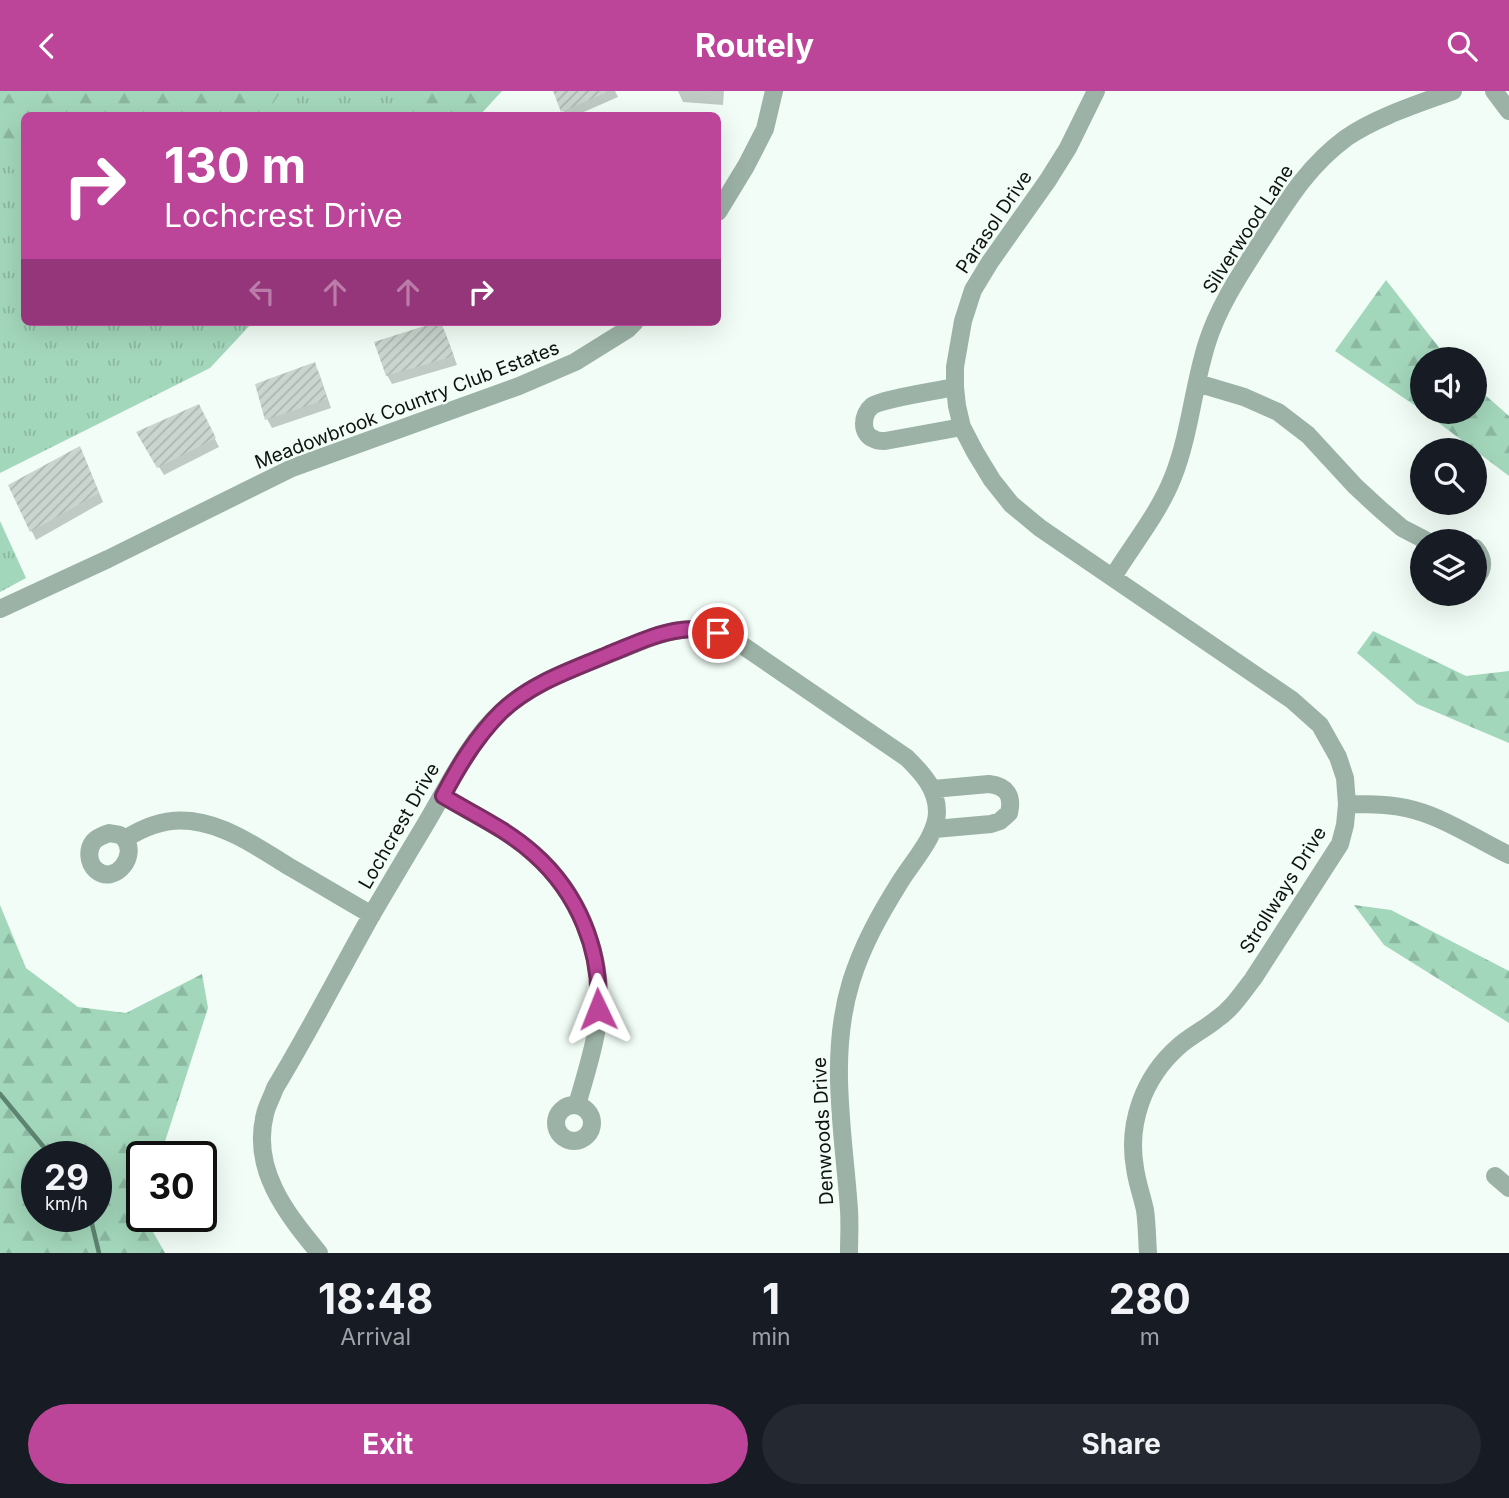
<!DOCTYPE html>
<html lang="en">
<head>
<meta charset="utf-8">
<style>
  body { margin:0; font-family:Inter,sans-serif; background:#242831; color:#f1f3f6; height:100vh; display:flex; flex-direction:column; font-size:26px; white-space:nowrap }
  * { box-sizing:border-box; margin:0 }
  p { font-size:23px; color:#9ea1a6 }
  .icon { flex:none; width:38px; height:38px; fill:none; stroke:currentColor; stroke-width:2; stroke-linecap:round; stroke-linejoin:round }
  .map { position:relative; height:1162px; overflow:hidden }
  .sheet { display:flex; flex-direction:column; background:#171b24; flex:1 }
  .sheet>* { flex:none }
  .hud { position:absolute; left:21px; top:21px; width:700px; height:214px; border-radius:10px; box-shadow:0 7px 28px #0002; background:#bc4499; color:#fff; overflow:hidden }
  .fabs { position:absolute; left:1410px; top:256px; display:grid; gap:14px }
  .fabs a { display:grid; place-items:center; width:77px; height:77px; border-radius:50%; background:#171b24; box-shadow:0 7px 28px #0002; font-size:35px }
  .speed { position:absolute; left:21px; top:1050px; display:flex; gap:14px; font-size:35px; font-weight:700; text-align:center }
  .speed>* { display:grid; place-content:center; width:91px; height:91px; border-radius:50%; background:#171b24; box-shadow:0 7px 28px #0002; line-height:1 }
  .speed small { font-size:18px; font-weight:400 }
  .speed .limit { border:4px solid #111; border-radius:10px; background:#fff; color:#111 }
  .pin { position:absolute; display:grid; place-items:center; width:60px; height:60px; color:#fff; margin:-30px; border:4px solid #fff; border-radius:50%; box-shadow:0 2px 7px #0007 }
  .me { position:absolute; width:77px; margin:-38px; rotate:358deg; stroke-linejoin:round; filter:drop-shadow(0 0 5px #0008) }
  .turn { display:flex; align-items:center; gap:24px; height:147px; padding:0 28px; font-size:32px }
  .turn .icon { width:91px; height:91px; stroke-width:2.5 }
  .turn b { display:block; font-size:49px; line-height:60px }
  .lanes { display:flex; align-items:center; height:66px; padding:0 28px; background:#0003; justify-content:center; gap:35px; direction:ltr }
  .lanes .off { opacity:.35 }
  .eta { display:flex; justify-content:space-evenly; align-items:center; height:119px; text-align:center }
  .eta b { font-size:42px; font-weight:700; line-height:49px }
  .button { display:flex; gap:14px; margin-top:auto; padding:14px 28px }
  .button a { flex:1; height:80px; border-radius:42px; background:#bc4499; color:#fff; font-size:28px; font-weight:700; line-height:80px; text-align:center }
  .button a+a { background:#242831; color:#f1f3f6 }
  header { display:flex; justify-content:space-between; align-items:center; height:91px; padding:0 28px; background:#bc4499; color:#fff; font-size:32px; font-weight:700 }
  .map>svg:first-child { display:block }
</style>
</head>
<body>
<header><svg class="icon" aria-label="back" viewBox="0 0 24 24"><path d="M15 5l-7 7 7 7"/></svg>Routely<svg class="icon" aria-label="search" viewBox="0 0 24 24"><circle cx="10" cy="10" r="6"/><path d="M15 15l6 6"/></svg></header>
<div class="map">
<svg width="1509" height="1162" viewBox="0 0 1509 1162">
  <defs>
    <pattern id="grass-tufts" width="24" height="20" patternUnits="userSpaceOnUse" patternTransform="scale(1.75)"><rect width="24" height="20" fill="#a3d7bb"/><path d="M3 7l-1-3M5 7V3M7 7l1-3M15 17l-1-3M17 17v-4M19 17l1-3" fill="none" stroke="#8bb8a0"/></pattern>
    <pattern id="forest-firs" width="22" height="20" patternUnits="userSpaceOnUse" patternTransform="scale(1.75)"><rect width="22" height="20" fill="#a3d7bb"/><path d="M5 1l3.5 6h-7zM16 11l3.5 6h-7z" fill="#8bb8a0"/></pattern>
    <pattern id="building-hatch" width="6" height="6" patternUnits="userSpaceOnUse" patternTransform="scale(1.75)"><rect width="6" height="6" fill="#c9d5ce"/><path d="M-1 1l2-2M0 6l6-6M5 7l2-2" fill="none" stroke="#abb6b0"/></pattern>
  </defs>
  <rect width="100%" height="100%" fill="#f1fdf6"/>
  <path fill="url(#grass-tufts)" d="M 0,0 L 472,0 L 449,24 L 24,24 L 24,231 L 253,231 L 210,277 L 0,382 Z
    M 0,430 L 26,487 L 0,501 Z"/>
  <path fill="url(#forest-firs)" fill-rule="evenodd" d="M 13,0 L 281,0 L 266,24 L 24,24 L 24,93 L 11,75 L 0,34 L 3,7 Z
    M 428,0 L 502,0 L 480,24 L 409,24 Z
    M 1386,189 L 1448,268 L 1423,268 L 1423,320 L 1335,260 Z
    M 1475,295 L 1509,325 L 1509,385 L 1423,320 L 1475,320 Z
    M 1373,540 L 1466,585 L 1509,580 L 1509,652 L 1417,613 L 1357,562 Z
    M 0,814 L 26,877 L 78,916 L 126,922 L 202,883 L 208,917 L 160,1066 L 142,1066 L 142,1125 L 144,1125 L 165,1162 L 0,1162 ZM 37,1066 L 96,1066 L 96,1125 L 37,1125 Z
    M 1354,814 L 1391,819 L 1509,880 L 1509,932 L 1384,854 Z"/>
  <path fill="#0003" d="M 555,0 L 615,0 L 618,6 L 577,24 L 565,24 Z
    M 678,0 L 724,0 L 723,14 L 683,11 Z
    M 445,241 L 457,274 L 392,293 L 387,284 Z
    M 314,273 L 319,282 L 331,317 L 272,337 L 267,328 Z
    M 203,324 L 219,356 L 164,384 L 138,342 Z
    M 84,365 L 103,411 L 36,449 L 10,394 Z"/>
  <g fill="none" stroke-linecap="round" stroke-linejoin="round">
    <path stroke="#5d8470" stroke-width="4.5" d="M 0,1003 L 52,1066
      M 90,1125 L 99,1162"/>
  </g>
  <path fill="url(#building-hatch)" d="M 553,0 L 609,0 L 561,21 Z
    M 437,231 L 441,231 L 454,265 L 386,285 L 374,251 Z
    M 315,271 L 327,308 L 265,329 L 255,293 Z
    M 199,313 L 216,347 L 157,377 L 136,341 Z
    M 80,355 L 99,402 L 30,441 L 8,394 Z"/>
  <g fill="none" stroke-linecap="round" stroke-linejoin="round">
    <path stroke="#9cb2a6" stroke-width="18" d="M 1096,0 L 1068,57 L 1048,89 L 990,171 L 973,199 L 963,230 L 955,276 L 955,296 L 957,315 L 962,336 L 975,361 L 992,389 L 1011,413 L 1040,437 L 1292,609 L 1320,634 L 1338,666 L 1345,687 L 1347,713 L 1345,734 L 1340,753 L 1253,888 C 1242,902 1232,918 1217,928 C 1205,938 1190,945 1178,956 C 1144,986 1127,1032 1135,1077 C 1137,1092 1142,1105 1145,1119 C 1147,1133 1147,1148 1148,1162
      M 1494,0 L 1509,20
      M 718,121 L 746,75 L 765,38 L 774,0
      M 1197,292 L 1244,306 L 1278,321 L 1308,344 L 1355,395 L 1381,419 L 1402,437 L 1427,450
      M 955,296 C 940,299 881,308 872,315 C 862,323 860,343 874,348 C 877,350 881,350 885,350 L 962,336
      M 1475,457 C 1484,467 1485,478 1475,488
      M 1113,486 C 1133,453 1159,422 1173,386 C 1190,343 1193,296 1207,252 C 1219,214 1241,182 1262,149 C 1287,110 1308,75 1346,47 C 1376,26 1418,13 1453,0
      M 0,518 L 108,468 L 292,377 L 519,295 L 575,271 L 628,238 L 635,231
      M 933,698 L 989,693 C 1007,695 1013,705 1009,722 L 1000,730 L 991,733 L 935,738
      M 443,705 C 473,723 507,739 533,762 C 582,804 607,872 597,936 C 593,962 584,989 577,1014
      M 1347,713 C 1370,713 1392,713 1414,719 C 1447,728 1478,749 1509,764
      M 109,742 C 114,743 121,743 124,747 C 139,764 115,795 96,779 C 88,772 87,758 94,750 C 98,746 104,744 109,742 Z
      M 125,748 C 145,735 167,727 191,730 C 226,734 259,757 288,775 C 316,791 344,808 372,824
      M556 1032a18 18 0 1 1 36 0a18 18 0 1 1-36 0Z
      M 1495,1085 L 1509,1097
      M 319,1162 C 286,1122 251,1078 265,1023 C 267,1014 272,1006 275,997 C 309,941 339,882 371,825 C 389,794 407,764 425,734 C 449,694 468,651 502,620 C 535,589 579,576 620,559 C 665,541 689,528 736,550 L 907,667 C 923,683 937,698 937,721 C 937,745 912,771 900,791 C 880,823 862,855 851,891 C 828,966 844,1044 849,1119 C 850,1133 849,1148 849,1162"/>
  </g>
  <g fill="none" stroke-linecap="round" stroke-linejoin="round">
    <defs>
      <path id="route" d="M 598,918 C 602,860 578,802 534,763 C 508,739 473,723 443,705 C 459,674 476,646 501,621 C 531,592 572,579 609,563 C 632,554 656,542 681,539 C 694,537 705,539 718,542"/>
    </defs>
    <use href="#route" stroke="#7a2c63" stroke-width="18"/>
    <use href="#route" stroke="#bc4499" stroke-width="12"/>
  </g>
  <g text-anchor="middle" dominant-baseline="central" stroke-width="5" stroke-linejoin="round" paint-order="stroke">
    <g font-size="19" fill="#0f1310" stroke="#f1fdf6">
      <text transform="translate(994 131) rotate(-56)">Parasol Drive</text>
      <text transform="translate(1248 138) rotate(-57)">Silverwood Lane</text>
      <text transform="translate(407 314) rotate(-21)">Meadowbrook Country Club Estates</text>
      <text transform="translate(399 735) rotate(-60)">Lochcrest Drive</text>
      <text transform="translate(1283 799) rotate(-58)">Strollways Drive</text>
      <text transform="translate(823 1040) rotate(-93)">Denwoods Drive</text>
    </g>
  </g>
</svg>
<div class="fabs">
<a><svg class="icon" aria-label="sound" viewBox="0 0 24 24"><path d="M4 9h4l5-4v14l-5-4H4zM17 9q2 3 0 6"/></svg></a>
<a><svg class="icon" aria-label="search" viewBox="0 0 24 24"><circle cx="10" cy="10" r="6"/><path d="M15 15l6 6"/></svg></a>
<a><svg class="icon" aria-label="layers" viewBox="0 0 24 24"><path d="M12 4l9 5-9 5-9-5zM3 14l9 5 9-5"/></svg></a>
</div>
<div class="speed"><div>29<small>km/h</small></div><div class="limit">30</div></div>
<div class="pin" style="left:718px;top:542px;background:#d93025"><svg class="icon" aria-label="arrive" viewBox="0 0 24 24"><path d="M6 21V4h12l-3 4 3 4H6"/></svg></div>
<svg class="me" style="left:598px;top:918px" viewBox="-20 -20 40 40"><path d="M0-17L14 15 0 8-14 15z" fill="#bc4499" stroke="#fff" stroke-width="4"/></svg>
<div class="hud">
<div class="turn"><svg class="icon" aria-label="right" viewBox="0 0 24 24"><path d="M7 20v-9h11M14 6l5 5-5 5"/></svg><div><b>130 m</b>Lochcrest Drive</div></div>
<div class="lanes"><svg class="icon off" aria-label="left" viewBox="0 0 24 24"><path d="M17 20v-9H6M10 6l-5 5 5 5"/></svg><svg class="icon off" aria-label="ahead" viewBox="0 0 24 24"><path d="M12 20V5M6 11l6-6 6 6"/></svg><svg class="icon off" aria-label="ahead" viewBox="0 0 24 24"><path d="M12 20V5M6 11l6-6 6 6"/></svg><svg class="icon" aria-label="right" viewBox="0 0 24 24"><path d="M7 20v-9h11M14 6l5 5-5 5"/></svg></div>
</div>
</div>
<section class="sheet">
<div class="eta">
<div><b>18:48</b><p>Arrival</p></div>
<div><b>1</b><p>min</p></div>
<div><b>280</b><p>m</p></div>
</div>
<div class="button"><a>Exit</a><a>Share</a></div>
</section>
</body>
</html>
